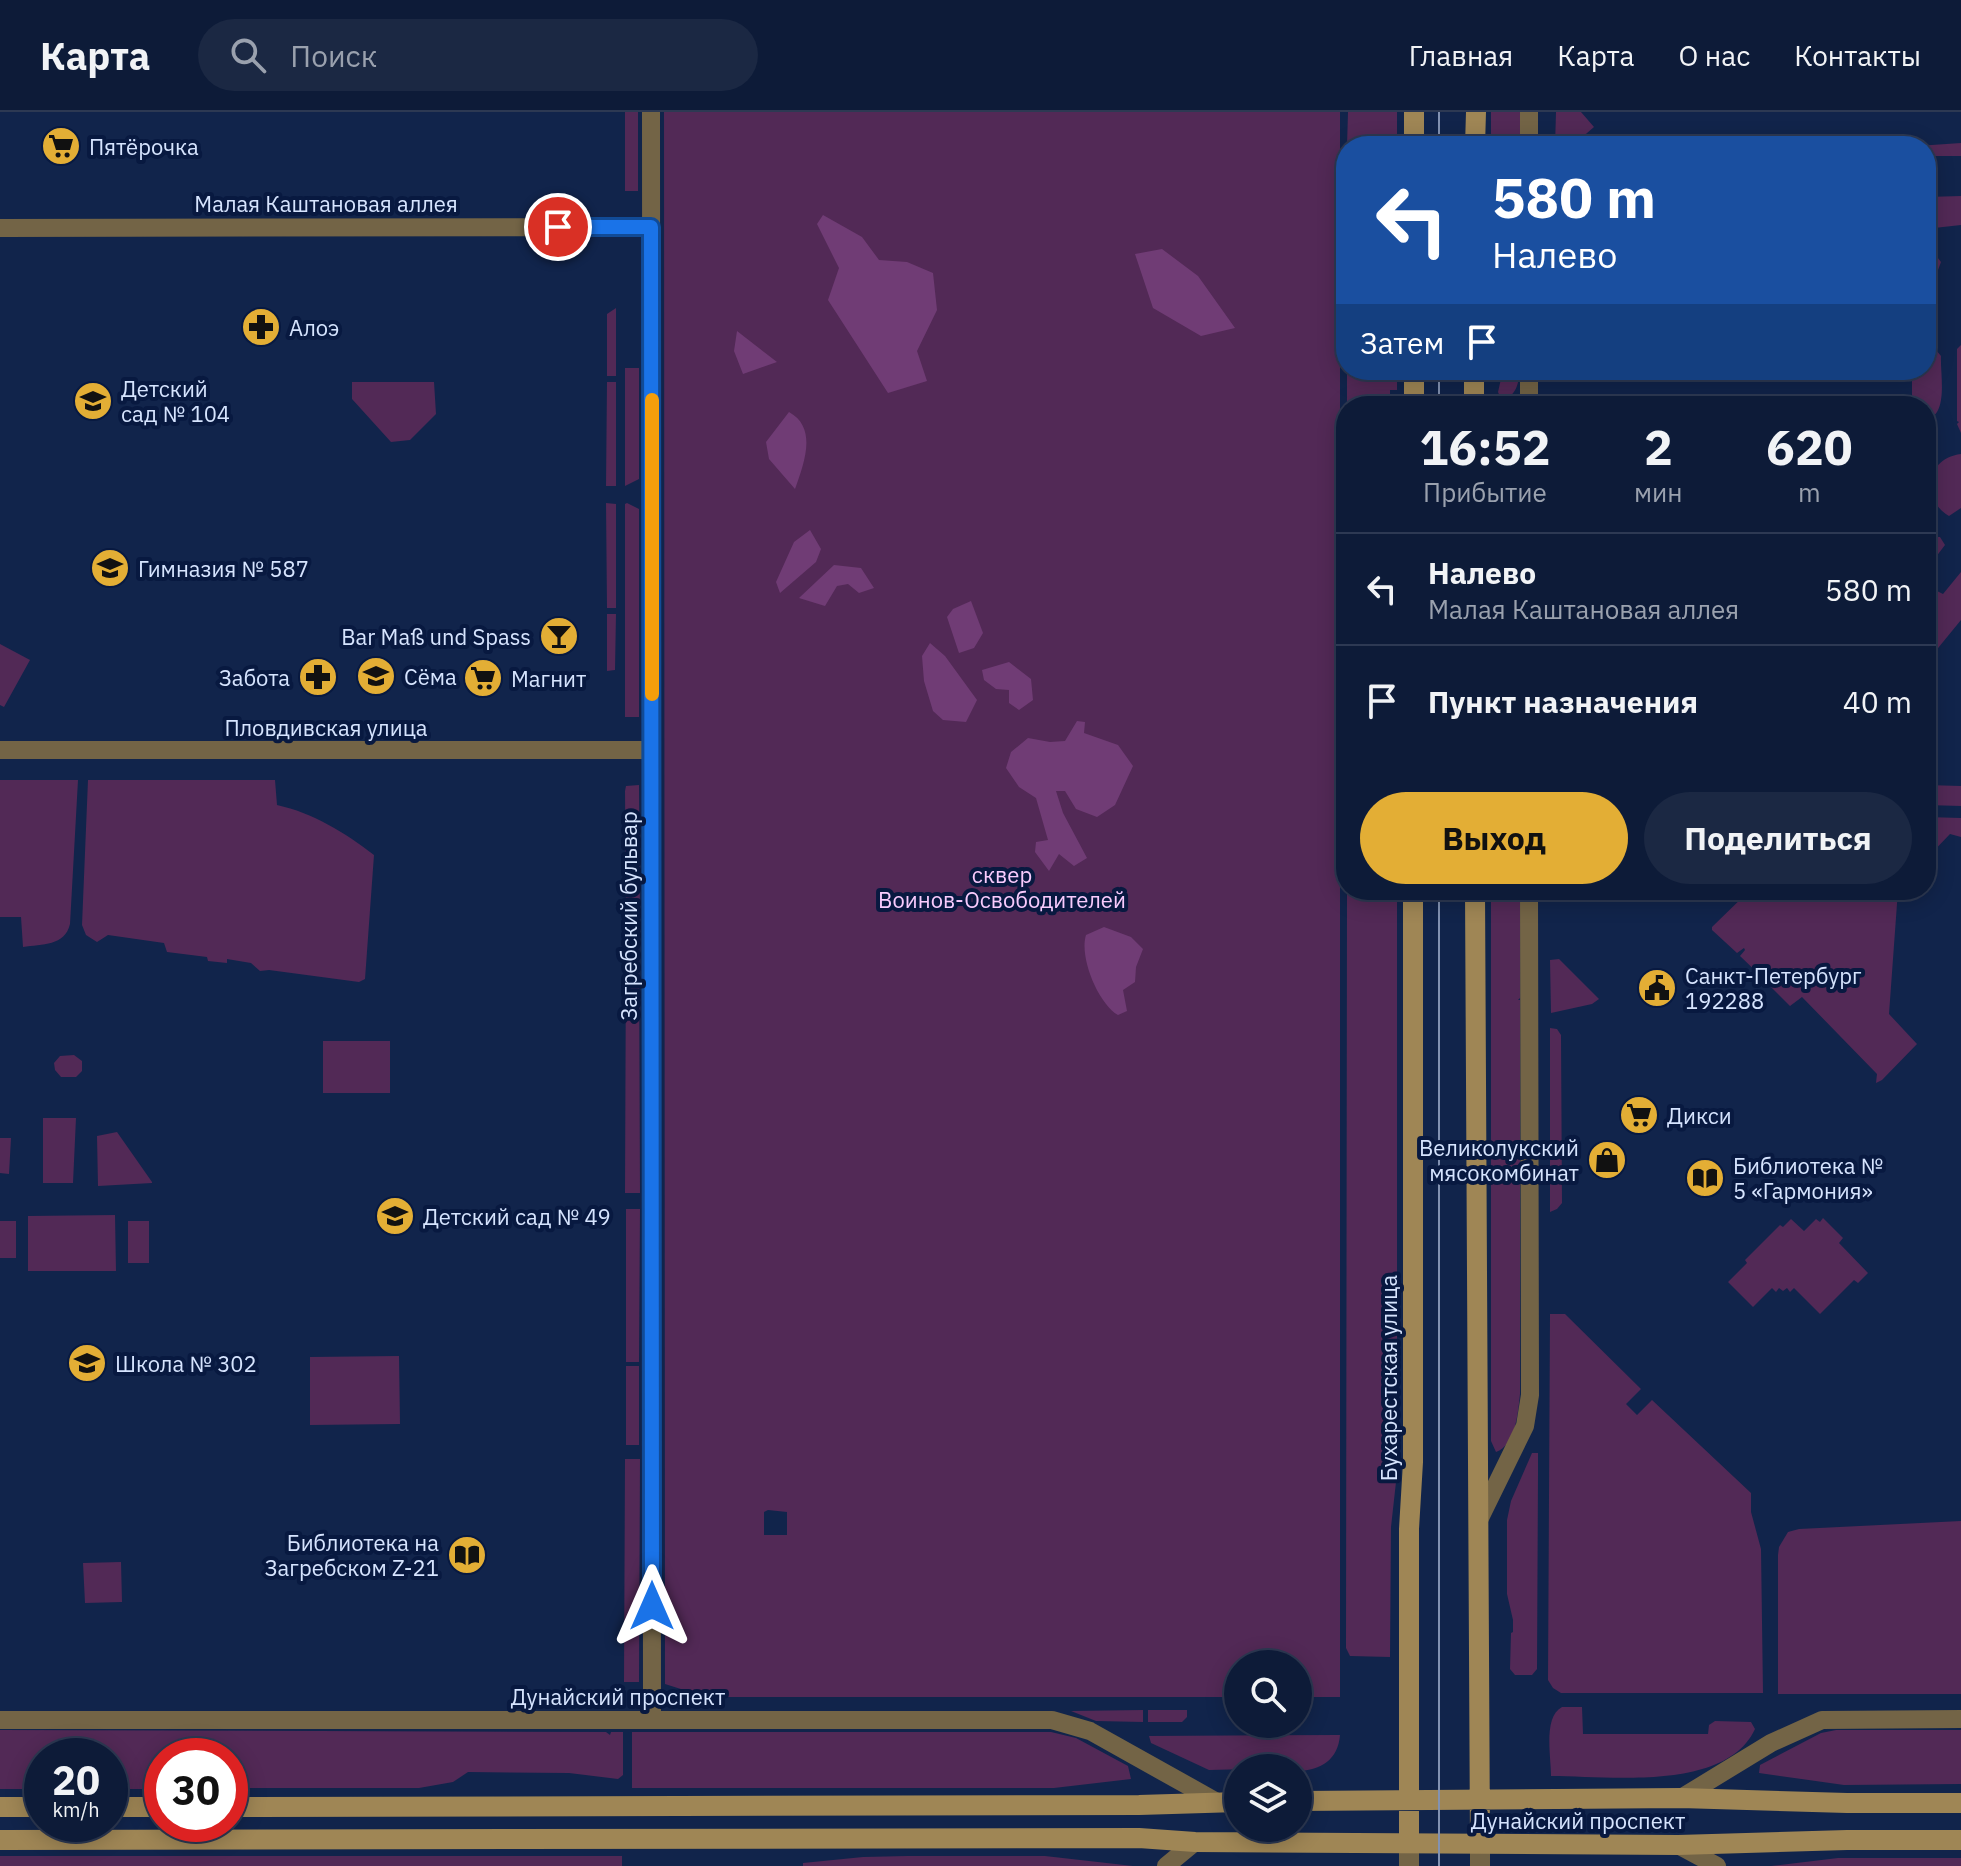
<!DOCTYPE html>
<html lang="ru">
<head>
<meta charset="utf-8">
<style>
  body { margin:0; font-family:"IBM Plex Sans",sans-serif; background:#1b2843; color:#f1f3f6; height:100vh; display:flex; flex-direction:column; font-size:30px; white-space:nowrap }
  * { box-sizing:border-box; margin:0 }
  p { font-size:26px; color:#9aa1ae }
  .icon { flex:none; width:44px; height:44px; fill:none; stroke:currentColor; stroke-width:2; stroke-linecap:round; stroke-linejoin:round }
  .map { position:relative; flex:1; overflow:hidden }
  .drawer { position:absolute; left:1336px; top:284px; width:600px; height:504px; display:flex; flex-direction:column; background:#0d1b38; border-radius:32px; box-shadow:0 4px 20px #0003,0 0 0 2px #2d3953 }
  .drawer>* { flex:none }
  .hud { position:absolute; left:1336px; top:24px; width:600px; height:244px; border-radius:32px; box-shadow:0 4px 20px #0003,0 0 0 2px #2d3953; background:#1a4fa0; color:#fff; overflow:hidden }
  .fabs { position:absolute; left:1224px; top:1538px; display:grid; gap:16px }
  .fabs a { display:grid; place-items:center; width:88px; height:88px; border-radius:50%; background:#0d1b38; box-shadow:0 4px 20px #0003,0 0 0 2px #2d3953; font-size:40px }
  .speed { position:absolute; left:24px; top:1626px; display:flex; gap:16px; font-size:40px; font-weight:700; text-align:center }
  .speed>* { display:grid; place-content:center; width:104px; height:104px; border-radius:50%; background:#0d1b38; box-shadow:0 4px 20px #0003,0 0 0 2px #2d3953; line-height:1 }
  .speed small { font-size:20px; font-weight:400 }
  .speed .limit { border:12px solid #d22; background:#fff; color:#111 }
  .pin { position:absolute; display:grid; place-items:center; width:68px; height:68px; color:#fff; margin:-34px; border:4px solid #fff; border-radius:50%; box-shadow:0 2px 8px #0007 }
  .me { position:absolute; width:88px; margin:-44px; rotate:0deg; stroke-linejoin:round; filter:drop-shadow(0 0 6px #0008) }
  .turn { display:flex; align-items:center; gap:28px; height:168px; padding:0 24px; font-size:36px }
  .turn .icon { width:104px; height:104px; stroke-width:2.5 }
  .turn b { display:block; font-size:56px; line-height:68px }
  .then { display:flex; align-items:center; height:76px; padding:0 24px; background:#0003; gap:16px; font-size:30px }
  .eta { display:flex; justify-content:space-evenly; align-items:center; height:136px; text-align:center }
  .eta b { font-size:48px; font-weight:700; line-height:56px }
  .action { display:flex; gap:16px; margin-top:auto; padding:16px 24px }
  .action a { flex:1; height:92px; border-radius:48px; background:#e3ae35; color:#111; font-size:32px; font-weight:700; line-height:92px; text-align:center }
  .action a+a { background:#1b2843; color:#f1f3f6 }
  ul { padding:0; list-style:none }
  li { display:flex; align-items:center; gap:24px; height:112px; padding:0 24px; border-top:2px solid #2d3953 }
  li div { flex:1 }
  li b { display:block; font-size:30px }
  li em { font-style:normal }
  header { display:flex; align-items:center; gap:48px; box-sizing:border-box; height:112px; padding:0 40px; background:#0d1b38; border-bottom:2px solid #2d3953 }
  header strong { font-size:38px }
  nav { display:flex; gap:44px; margin-inline-start:auto; font-size:28px }
  .search { width:560px; height:72px; background:#1b2843; display:flex; align-items:center; gap:20px; box-sizing:border-box; padding:0 28px; border-radius:44px; color:#9aa1ae; font-size:30px }
  .map>svg:first-child { display:block }
</style>
</head>
<body>
<header>
<strong>Карта</strong>
<div class="search"><svg class="icon" aria-label="search" viewBox="0 0 24 24"><circle cx="10" cy="10" r="6"/><path d="M15 15l6 6"/></svg>Поиск</div>
<nav><a>Главная</a><a>Карта</a><a>О нас</a><a>Контакты</a></nav>
</header>
<div class="map">
<svg width="1961" height="1754" viewBox="0 0 1961 1754">
  <rect width="100%" height="100%" fill="#11244b"/>
  <path fill="#522956" fill-rule="evenodd" d="M 625,0 L 638,0 L 638,79 L 625,79 Z
    M 664,0 L 1340,0 L 1340,1585 L 1298,1585 L 1298,1552 L 1238,1552 L 1238,1585 L 706,1585 L 665,1572 ZM 768,1398 L 787,1400 L 787,1423 L 764,1423 L 764,1400 Z
    M 1348,0 L 1397,0 L 1397,34 L 1347,34 Z
    M 1491,0 L 1520,0 L 1520,34 L 1491,34 Z
    M 1556,0 L 1581,0 L 1594,15 L 1572,34 L 1555,34 Z
    M 1961,31 L 1961,44 L 1926,44 L 1926,34 L 1917,34 Z
    M 1961,84 L 1961,113 L 1934,116 L 1934,141 L 1941,150 L 1938,158 L 1929,160 L 1929,234 L 1926,234 L 1926,85 Z
    M 616,196 L 616,264 L 607,264 L 607,202 Z
    M 1961,233 L 1961,321 L 1957,312 L 1959,310 L 1957,309 L 1957,237 Z
    M 1926,238 L 1936,238 L 1941,244 C 1940,263 1949,303 1926,308 L 1926,294 L 1912,294 L 1912,258 L 1926,258 Z
    M 625,256 L 639,256 L 639,367 L 625,374 Z
    M 1347,258 L 1397,258 L 1397,278 L 1390,278 L 1390,294 L 1347,294 Z
    M 1503,258 L 1519,258 C 1519,274 1516,282 1502,290 L 1498,280 Z
    M 352,270 L 434,270 L 436,302 L 410,328 L 391,330 L 352,287 Z
    M 607,270 L 616,270 L 616,374 L 606,374 Z
    M 1961,342 L 1961,396 L 1949,404 C 1920,387 1926,346 1961,342 Z
    M 606,391 L 616,392 L 616,496 L 607,496 Z
    M 627,391 L 639,397 L 639,605 L 625,605 L 625,392 Z
    M 1933,425 L 1940,425 L 1945,433 L 1926,458 L 1926,432 Z
    M 1961,460 L 1961,508 L 1934,541 L 1926,545 L 1926,483 L 1933,477 L 1943,482 Z
    M 607,502 L 616,502 L 615,558 L 607,559 Z
    M 0,532 L 30,548 L 4,595 L 0,593 Z
    M 0,668 L 78,668 L 70,812 C 65,834 42,832 23,835 L 21,805 L 0,805 Z
    M 88,668 L 275,668 L 277,693 C 313,701 344,720 374,743 L 365,867 L 359,870 L 269,858 L 260,859 L 251,851 L 227,847 L 227,851 L 208,849 L 207,845 L 167,840 L 164,831 L 108,823 L 97,830 L 86,823 L 82,813 Z
    M 639,673 L 640,810 L 632,811 L 626,808 L 625,679 L 626,674 Z
    M 1926,673 L 1961,674 L 1961,694 L 1926,693 Z
    M 1926,705 L 1961,706 L 1961,725 L 1950,722 L 1926,747 Z
    M 1347,778 L 1397,778 L 1397,1361 L 1391,1415 L 1390,1545 L 1350,1544 L 1346,1536 Z
    M 1491,778 L 1520,778 L 1520,886 L 1518,888 L 1520,888 L 1520,1282 C 1518,1300 1516,1333 1496,1340 L 1491,1329 Z
    M 1750,778 L 1766,778 L 1772,785 L 1775,782 L 1771,778 L 1898,778 L 1889,902 L 1917,932 L 1882,968 L 1876,971 L 1877,962 L 1802,885 L 1790,894 L 1767,871 L 1772,865 L 1766,869 L 1740,844 L 1745,838 L 1744,836 L 1737,841 L 1712,818 L 1712,815 Z
    M 626,831 L 639,832 L 640,1081 L 625,1081 Z
    M 1559,847 L 1599,887 L 1592,892 L 1551,901 L 1550,848 Z
    M 1550,916 L 1557,917 L 1561,923 L 1562,1091 L 1557,1097 L 1550,1100 Z
    M 323,929 L 390,929 L 390,981 L 323,981 Z
    M 74,943 L 82,949 L 82,959 L 76,965 L 61,965 L 55,958 L 54,951 L 60,944 Z
    M 43,1006 L 76,1006 L 73,1071 L 43,1071 Z
    M 117,1020 L 152,1070 L 152,1071 L 98,1074 L 97,1024 Z
    M 0,1026 L 11,1026 L 9,1062 L 0,1061 Z
    M 626,1097 L 640,1097 L 639,1250 L 626,1250 Z
    M 115,1103 L 116,1159 L 28,1159 L 28,1104 Z
    M 1823,1106 L 1843,1126 L 1839,1131 L 1868,1161 L 1858,1171 L 1854,1168 L 1820,1202 L 1794,1176 L 1790,1180 L 1787,1176 L 1783,1179 L 1779,1176 L 1776,1180 L 1772,1176 L 1753,1195 L 1728,1170 L 1747,1151 L 1745,1148 L 1780,1113 L 1783,1115 L 1791,1107 L 1804,1119 L 1816,1107 L 1820,1110 Z
    M 0,1109 L 16,1109 L 16,1146 L 0,1146 Z
    M 128,1109 L 149,1109 L 149,1151 L 128,1151 Z
    M 1550,1202 L 1565,1202 L 1641,1277 L 1626,1292 L 1637,1303 L 1652,1288 L 1751,1381 L 1751,1400 L 1761,1437 L 1763,1581 L 1561,1581 L 1553,1576 L 1548,1568 Z
    M 399,1244 L 400,1312 L 310,1313 L 310,1245 Z
    M 626,1254 L 639,1254 L 639,1333 L 626,1333 Z
    M 1532,1341 L 1538,1341 L 1538,1363 L 1537,1557 L 1532,1563 L 1515,1563 L 1510,1557 L 1511,1521 L 1513,1520 L 1513,1508 L 1507,1482 L 1507,1408 L 1511,1389 Z
    M 625,1347 L 640,1347 L 639,1570 L 624,1570 Z
    M 1961,1409 L 1961,1582 L 1778,1582 L 1778,1443 L 1779,1435 L 1788,1420 L 1799,1417 Z
    M 121,1450 L 122,1490 L 85,1491 L 83,1451 Z
    M 1562,1595 L 1582,1595 L 1583,1622 L 1708,1622 L 1709,1613 L 1715,1609 L 1751,1610 L 1755,1617 C 1726,1680 1608,1664 1551,1664 C 1551,1644 1543,1605 1562,1595 Z
    M 1143,1598 L 1143,1610 L 1096,1609 L 1071,1599 Z
    M 1148,1598 L 1187,1598 L 1187,1605 L 1182,1610 L 1148,1610 Z
    M 0,1618 L 606,1620 L 610,1623 L 611,1620 L 623,1620 L 623,1663 L 618,1667 L 569,1661 L 468,1660 L 453,1670 L 419,1676 L 230,1676 L 230,1644 L 162,1644 L 162,1677 L 110,1677 L 110,1644 L 42,1644 L 42,1677 L 0,1677 Z
    M 1836,1618 L 1961,1618 L 1961,1672 L 1844,1673 L 1759,1661 L 1760,1653 L 1821,1621 Z
    M 632,1620 L 1051,1620 L 1076,1626 L 1128,1654 L 1131,1667 L 1054,1676 L 632,1676 Z
    M 1340,1623 C 1338,1648 1321,1658 1298,1659 L 1298,1656 L 1209,1658 L 1151,1631 L 1149,1624 Z
    M 0,1744 L 622,1744 L 622,1754 L 0,1754 Z
    M 907,1744 L 1045,1744 L 1133,1754 L 803,1754 L 803,1751 L 863,1745 Z
    M 1838,1746 L 1961,1746 L 1961,1754 L 1771,1754 Z"/>
  <path fill="#703c75" d="M 823,103 L 862,125 L 879,148 L 907,150 L 933,161 L 937,198 L 917,239 L 927,269 L 888,281 L 828,188 L 839,156 L 817,112 Z
    M 1162,137 L 1198,164 L 1235,216 L 1201,224 L 1153,196 L 1135,142 Z
    M 737,219 L 777,250 L 743,262 L 734,239 Z
    M 789,300 C 818,316 804,351 795,377 L 769,347 L 766,330 Z
    M 810,418 L 821,437 L 816,450 L 780,481 L 776,470 L 794,430 Z
    M 834,453 L 861,456 L 874,476 L 859,481 L 848,472 L 837,474 L 825,494 L 799,486 Z
    M 971,489 L 983,521 L 974,536 L 959,541 L 947,505 L 953,497 Z
    M 930,531 L 945,544 L 977,588 L 966,610 L 943,608 L 933,599 L 924,569 L 922,544 Z
    M 1009,550 L 1031,567 L 1033,588 L 1019,598 L 1009,591 L 1009,578 L 996,577 L 984,568 L 982,558 Z
    M 1077,609 L 1085,610 L 1084,621 L 1118,633 L 1133,654 L 1115,693 L 1097,705 L 1076,697 L 1065,679 L 1056,679 L 1063,701 L 1087,746 L 1074,754 L 1059,742 L 1049,759 L 1035,740 L 1036,730 L 1048,728 L 1036,686 L 1019,675 L 1006,656 L 1011,640 L 1028,626 L 1050,630 L 1065,629 Z
    M 1104,815 L 1131,825 L 1143,837 L 1136,855 L 1135,870 L 1123,878 L 1127,899 L 1118,903 C 1098,891 1079,845 1086,823 Z"/>
  <g fill="none" stroke-linecap="round" stroke-linejoin="round">
    <path stroke="#736446" stroke-width="18" d="M 651,0 L 652,1608
      M 1529,0 L 1529,34
      M 0,116 L 651,115
      M 1529,258 L 1529,294
      M 0,638 L 652,638
      M 1479,1408 L 1525,1314 L 1530,1283 L 1529,778
      M 0,1608 L 1052,1608 L 1090,1619 L 1217,1690
      M 1681,1686 L 1771,1631 L 1822,1608 L 1961,1607
      M 1678,1733 L 1717,1754
      M 1166,1754 L 1195,1730"/>
    <path stroke="#736446" stroke-width="20" d="M 1409,1731 L 1409,1754
      M 1480,1732 L 1480,1754"/>
    <path stroke="#9f8655" stroke-width="20" d="M 1414,34 L 1414,0
      M 1475,34 L 1476,0
      M 1414,294 L 1414,258
      M 1474,294 L 1474,258
      M 1475,778 L 1480,1732
      M 1298,1689 L 1681,1686 L 1847,1691 L 1961,1691
      M 0,1695 L 42,1695
      M 110,1695 L 162,1695
      M 230,1695 L 1139,1693 L 1238,1690
      M 0,1728 L 1139,1726 L 1195,1730 L 1678,1733 L 1847,1728 L 1961,1728
      M 1409,1731 L 1409,1417 L 1413,1350 L 1413,778"/>
    <path stroke="#8292b2" stroke-width="2" d="M 1439,0 L 1439,34
      M 1439,258 L 1439,294
      M 1439,1754 L 1439,778"/>
  </g>
  <g fill="none" stroke-linecap="round" stroke-linejoin="round">
    <defs>
      <path id="route" d="M 558,115 L 651,115 L 652,1494"/>
    </defs>
    <use href="#route" stroke="#114b97" stroke-width="20"/>
    <use href="#route" stroke="#1a73e8" stroke-width="14"/>
    <path stroke="#f59e0b" stroke-width="14" d="M 652,288 L 652,582"/>
  </g>
  <defs>
    <symbol id="supermarket-disc" viewBox="-11 -11 22 22"><circle r="9.5" fill="#e3ae35" stroke="#081940"/><path d="M-6-5.5h2.5l.6 2H6L4.5 2H-2.5L-4.4-4H-6ZM-1.5 3.2a1.3 1.3 0 1 0 .1 0ZM3 3.2a1.3 1.3 0 1 0 .1 0Z" fill="#111"/></symbol>
    <symbol id="pharmacy-disc" viewBox="-11 -11 22 22"><circle r="9.5" fill="#e3ae35" stroke="#081940"/><path d="M-2-6h4v4h4v4h-4v4h-4v-4h-4v-4h4Z" fill="#111"/></symbol>
    <symbol id="school-disc" viewBox="-11 -11 22 22"><circle r="9.5" fill="#e3ae35" stroke="#081940"/><path d="M0-5L7-2L0 1L-7-2ZM-4 1L0 2.5L4 1V4Q0 6-4 4Z" fill="#111"/></symbol>
    <symbol id="bar-disc" viewBox="-11 -11 22 22"><circle r="9.5" fill="#e3ae35" stroke="#081940"/><path d="M-6-5H6L.8 .8V4.5H3.5V6h-7V4.5H-.8V.8Z" fill="#111"/></symbol>
    <symbol id="civic-disc" viewBox="-11 -11 22 22"><circle r="9.5" fill="#e3ae35" stroke="#081940"/><path d="M-.6-6.5H3V-4.5H.6V-3L4-1V1h2V6H-6V1h2V-1L-.6-3ZM-1.2 2.5V6h2.4V2.5Z" fill="#111"/></symbol>
    <symbol id="shop-disc" viewBox="-11 -11 22 22"><circle r="9.5" fill="#e3ae35" stroke="#081940"/><path d="M-5-2.5h2.3a2.7 3.5 0 0 1 5.4 0H5L5.5 6h-11ZM-1.5-2.5h3a1.5 2.3 0 0 0-3 0Z" fill="#111"/></symbol>
    <symbol id="library-disc" viewBox="-11 -11 22 22"><circle r="9.5" fill="#e3ae35" stroke="#081940"/><path d="M-6-4Q-3-5.5-.7-3.5V5Q-3 3-6 4ZM6-4Q3-5.5 .7-3.5V5Q3 3 6 4Z" fill="#111"/></symbol>
  </defs>
  <g fill-rule="evenodd">
    <use href="#supermarket-disc" x="39" y="12" width="44" height="44"/>
    <use href="#pharmacy-disc" x="239" y="193" width="44" height="44"/>
    <use href="#school-disc" x="71" y="267" width="44" height="44"/>
    <use href="#school-disc" x="88" y="434" width="44" height="44"/>
    <use href="#bar-disc" x="537" y="502" width="44" height="44"/>
    <use href="#school-disc" x="354" y="542" width="44" height="44"/>
    <use href="#pharmacy-disc" x="296" y="543" width="44" height="44"/>
    <use href="#supermarket-disc" x="461" y="544" width="44" height="44"/>
    <use href="#civic-disc" x="1635" y="854" width="44" height="44"/>
    <use href="#supermarket-disc" x="1617" y="981" width="44" height="44"/>
    <use href="#shop-disc" x="1585" y="1026" width="44" height="44"/>
    <use href="#library-disc" x="1683" y="1044" width="44" height="44"/>
    <use href="#school-disc" x="373" y="1082" width="44" height="44"/>
    <use href="#school-disc" x="65" y="1229" width="44" height="44"/>
    <use href="#library-disc" x="445" y="1421" width="44" height="44"/>
  </g>
  <g text-anchor="middle" dominant-baseline="central" stroke-width="8" stroke-linejoin="round" paint-order="stroke">
    <g font-size="22" fill="#d6e4fe" stroke="#081940" text-anchor="start">
      <text x="89" y="34">Пятёрочка</text>
      <text x="289" y="215">Алоэ</text>
      <text x="121" y="276">Детский<tspan x="121" dy="25">сад № 104</tspan></text>
      <text x="138" y="456">Гимназия № 587</text>
      <text x="531" y="524" text-anchor="end">Bar Maß und Spass</text>
      <text x="404" y="564">Сёма</text>
      <text x="290" y="565" text-anchor="end">Забота</text>
      <text x="511" y="566">Магнит</text>
      <text x="1685" y="863">Санкт-Петербург<tspan x="1685" dy="25">192288</tspan></text>
      <text x="1667" y="1003">Дикси</text>
      <text x="1579" y="1035" text-anchor="end">Великолукский<tspan x="1579" dy="25">мясокомбинат</tspan></text>
      <text x="1733" y="1053">Библиотека №<tspan x="1733" dy="25">5 «Гармония»</tspan></text>
      <text x="423" y="1104">Детский сад № 49</text>
      <text x="115" y="1251">Школа № 302</text>
      <text x="439" y="1430" text-anchor="end">Библиотека на<tspan x="439" dy="25">Загребском Z-21</tspan></text>
    </g>
    <g font-size="22" fill="#d6e4fe" stroke="#081940">
      <text x="326" y="91">Малая Каштановая аллея</text>
      <text x="326" y="615">Пловдивская улица</text>
      <text transform="translate(628 804) rotate(-90)">Загребский бульвар</text>
      <text transform="translate(1388 1266) rotate(-90)">Бухарестская улица</text>
      <text x="618" y="1584">Дунайский проспект</text>
      <text x="1578" y="1708">Дунайский проспект</text>
    </g>
    <g font-size="22" fill="#f9cbfd" stroke="#081940">
      <text x="1002" y="762">сквер<tspan x="1002" dy="25">Воинов-Освободителей</tspan></text>
    </g>
  </g>
</svg>
<div class="fabs">
<a><svg class="icon" aria-label="search" viewBox="0 0 24 24"><circle cx="10" cy="10" r="6"/><path d="M15 15l6 6"/></svg></a>
<a><svg class="icon" aria-label="layers" viewBox="0 0 24 24"><path d="M12 4l9 5-9 5-9-5zM3 14l9 5 9-5"/></svg></a>
</div>
<div class="speed"><div>20<small>km/h</small></div><div class="limit">30</div></div>
<div class="pin" style="left:558px;top:115px;background:#d93025"><svg class="icon" aria-label="arrive" viewBox="0 0 24 24"><path d="M6 21V4h12l-3 4 3 4H6"/></svg></div>
<svg class="me" style="left:652px;top:1494px" viewBox="-20 -20 40 40"><path d="M0-17L14 15 0 8-14 15z" fill="#1a73e8" stroke="#fff" stroke-width="4"/></svg>
<div class="hud">
<div class="turn"><svg class="icon" aria-label="left" viewBox="0 0 24 24"><path d="M17 20v-9H6M10 6l-5 5 5 5"/></svg><div><b>580 m</b>Налево</div></div>
<div class="then">Затем<svg class="icon" aria-label="arrive" viewBox="0 0 24 24"><path d="M6 21V4h12l-3 4 3 4H6"/></svg></div>
</div>
<section class="drawer">
<div class="eta">
<div><b>16:52</b><p>Прибытие</p></div>
<div><b>2</b><p>мин</p></div>
<div><b>620</b><p>m</p></div>
</div>
<ul>
<li><svg class="icon" aria-label="left" viewBox="0 0 24 24"><path d="M17 20v-9H6M10 6l-5 5 5 5"/></svg><div><b>Налево</b><p>Малая Каштановая аллея</p></div><em>580 m</em></li>
<li><svg class="icon" aria-label="arrive" viewBox="0 0 24 24"><path d="M6 21V4h12l-3 4 3 4H6"/></svg><div><b>Пункт назначения</b></div><em>40 m</em></li>
</ul>
<div class="action"><a>Выход</a><a>Поделиться</a></div>
</section>
</div>
</body>
</html>
